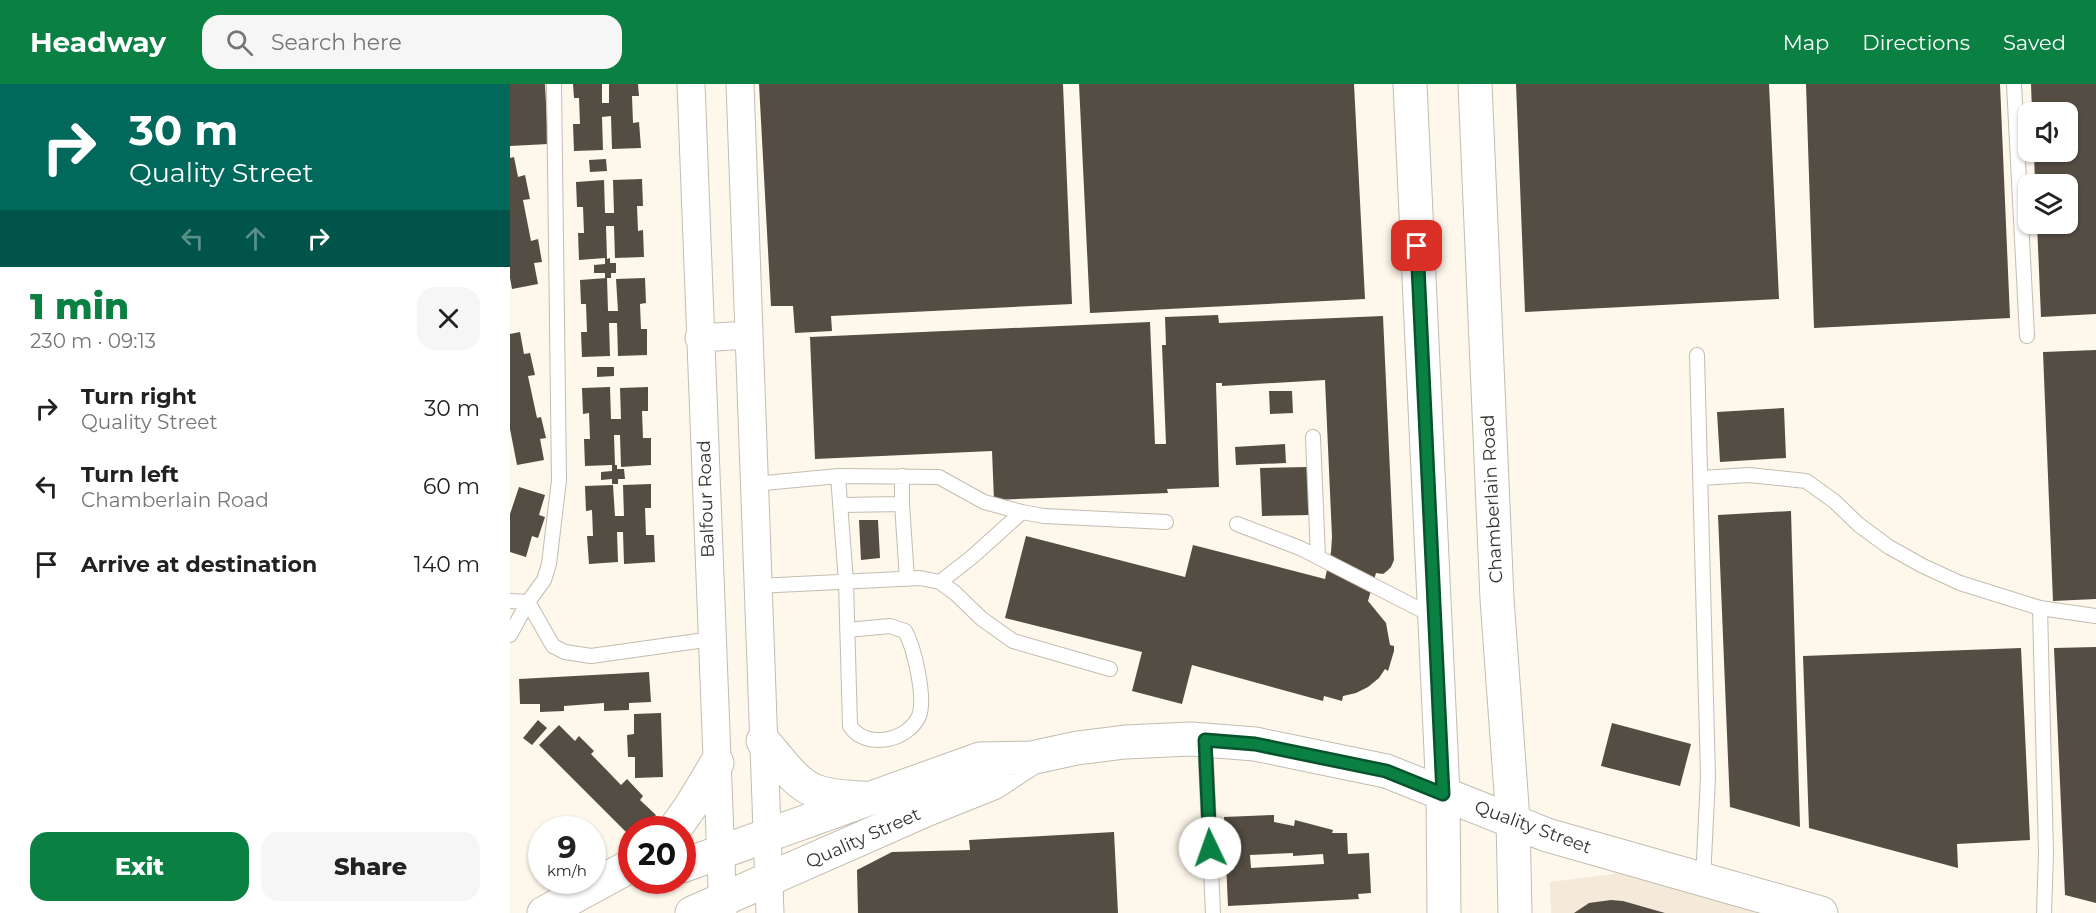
<!DOCTYPE html>
<html lang="en">
<head>
<meta charset="utf-8">
<style>
  body { margin:0; font-family:Montserrat,sans-serif; background:#f6f6f6; color:#222; height:100vh; display:flex; flex-direction:column; font-size:22px; white-space:nowrap }
  * { box-sizing:border-box; margin:0 }
  p { font-size:20px; color:#767676 }
  .icon { flex:none; width:33px; height:33px; fill:none; stroke:currentColor; stroke-width:2; stroke-linecap:round; stroke-linejoin:round }
  .map { position:relative; flex:1; overflow:hidden }
  .drawer { display:flex; flex-direction:column; background:#fff; width:510px }
  .drawer>* { flex:none }
  .guide { background:#00695c; color:#fff; overflow:hidden }
  .controls { position:absolute; left:1508px; top:18px; display:grid; gap:12px }
  .controls a { display:grid; place-items:center; width:60px; height:60px; border-radius:12px; background:#fff; box-shadow:0 2px 4px #0004; font-size:30px }
  .speed { position:absolute; left:18px; top:732px; display:flex; gap:12px; font-size:30px; font-weight:700; text-align:center }
  .speed>* { display:grid; place-content:center; width:78px; height:78px; border-radius:50%; background:#fff; box-shadow:0 2px 4px #0004; line-height:1 }
  .speed small { font-size:15px; font-weight:400 }
  .speed .limit { border:9px solid #d22; background:#fff; color:#111 }
  .pin { position:absolute; display:grid; place-items:center; width:51px; height:51px; color:#fff; margin:-26px; border-radius:12px; box-shadow:0 3px 9px #0006 }
  .me { position:absolute; width:66px; margin:-33px; rotate:357deg; stroke-linejoin:round; filter:drop-shadow(0 0 4px #0008) }
  .turn { display:flex; align-items:center; gap:21px; height:126px; padding:0 30px; font-size:27px }
  .turn .icon { width:78px; height:78px; stroke-width:2.5 }
  .turn b { display:block; font-size:42px; line-height:51px }
  .lanes { display:flex; align-items:center; height:57px; padding:0 30px; background:#0003; justify-content:center; gap:30px; direction:ltr }
  .lanes .off { opacity:.35 }
  .round { display:grid; place-items:center; flex:none; width:63px; height:63px; border-radius:18px; background:#f6f6f6 }
  .head { display:flex; align-items:center; justify-content:space-between; height:102px; padding:0 30px }
  h1 { font-size:36px; font-weight:800; line-height:45px; color:#0b8043 }
  .action { display:flex; gap:12px; margin-top:auto; padding:12px 30px }
  .action a { flex:1; height:69px; border-radius:18px; background:#0b8043; color:#fff; font-size:24px; font-weight:800; line-height:69px; text-align:center }
  .action a+a { background:#f6f6f6; color:#222 }
  ul { padding:0; list-style:none }
  li { display:flex; align-items:center; gap:18px; height:78px; padding:0 30px }
  li div { flex:1 }
  li b { display:block; font-size:22px }
  li em { font-style:normal }
  header { display:flex; align-items:center; gap:36px; box-sizing:border-box; height:84px; padding:0 30px; background:#0b8043; color:#fff }
  header strong { font-size:28px }
  nav { display:flex; gap:33px; margin-inline-start:auto; font-size:21px }
  .search { width:420px; height:54px; background:#f6f6f6; display:flex; align-items:center; gap:15px; box-sizing:border-box; padding:0 21px; border-radius:18px; color:#767676; font-size:22px }
  main { display:flex; flex:1; min-height:0 }
  .map>svg:first-child { display:block }
</style>
</head>
<body>
<header>
<strong>Headway</strong>
<div class="search"><svg class="icon" aria-label="search" viewBox="0 0 24 24"><circle cx="10" cy="10" r="6"/><path d="M15 15l6 6"/></svg>Search here</div>
<nav><a>Map</a><a>Directions</a><a>Saved</a></nav>
</header>
<main>
<section class="drawer">
<div class="guide">
<div class="turn"><svg class="icon" aria-label="right" viewBox="0 0 24 24"><path d="M7 20v-9h11M14 6l5 5-5 5"/></svg><div><b>30 m</b>Quality Street</div></div>
<div class="lanes"><svg class="icon off" aria-label="left" viewBox="0 0 24 24"><path d="M17 20v-9H6M10 6l-5 5 5 5"/></svg><svg class="icon off" aria-label="ahead" viewBox="0 0 24 24"><path d="M12 20V5M6 11l6-6 6 6"/></svg><svg class="icon" aria-label="right" viewBox="0 0 24 24"><path d="M7 20v-9h11M14 6l5 5-5 5"/></svg></div>
</div>
<div class="head"><div><h1>1 min</h1><p>230 m · 09:13</p></div><a class="round"><svg class="icon" aria-label="close" viewBox="0 0 24 24"><path d="M6 6l12 12M18 6L6 18"/></svg></a></div>
<ul>
<li><svg class="icon" aria-label="right" viewBox="0 0 24 24"><path d="M7 20v-9h11M14 6l5 5-5 5"/></svg><div><b>Turn right</b><p>Quality Street</p></div><em>30 m</em></li>
<li><svg class="icon" aria-label="left" viewBox="0 0 24 24"><path d="M17 20v-9H6M10 6l-5 5 5 5"/></svg><div><b>Turn left</b><p>Chamberlain Road</p></div><em>60 m</em></li>
<li><svg class="icon" aria-label="arrive" viewBox="0 0 24 24"><path d="M6 21V4h12l-3 4 3 4H6"/></svg><div><b>Arrive at destination</b></div><em>140 m</em></li>
</ul>
<div class="action"><a>Exit</a><a>Share</a></div>
</section>
<div class="map">
<svg width="1586" height="829" viewBox="0 0 1586 829">
  <rect width="100%" height="100%" fill="#fef7eb"/>
  <path fill="#f5ead9" d="M 1112,789 L 1244,825 L 1245,829 L 1041,829 L 1040,798 Z"/>
  <path fill="#534d44" fill-rule="evenodd" d="M 0,0 L 35,0 L 38,60 L 0,62 Z
    M 63,0 L 92,0 L 92,19 L 99,19 L 99,0 L 128,0 L 129,12 L 122,12 L 123,39 L 129,38 L 131,64 L 102,65 L 101,32 L 92,33 L 93,66 L 64,67 L 63,40 L 70,40 L 69,14 L 64,14 Z
    M 249,0 L 553,0 L 562,220 L 321,232 L 322,247 L 285,249 L 283,222 L 261,222 Z
    M 569,0 L 844,0 L 855,215 L 580,229 Z
    M 1006,0 L 1259,0 L 1269,215 L 1015,228 Z
    M 1296,0 L 1490,0 L 1500,234 L 1304,244 Z
    M 1521,0 L 1586,0 L 1586,230 L 1531,233 L 1527,140 L 1557,140 L 1557,100 L 1525,100 L 1524,68 L 1557,68 L 1557,28 L 1522,28 Z
    M 4,73 L 8,93 L 15,91 L 20,115 L 13,116 L 21,157 L 28,155 L 32,178 L 24,179 L 28,200 L 2,205 L 0,194 L 0,74 Z
    M 96,75 L 97,87 L 80,88 L 79,76 Z
    M 132,95 L 133,122 L 127,122 L 128,147 L 133,146 L 134,173 L 105,174 L 104,142 L 96,142 L 97,175 L 100,174 L 100,179 L 106,179 L 106,189 L 101,189 L 101,194 L 95,194 L 95,189 L 84,189 L 84,181 L 95,180 L 95,174 L 69,176 L 68,149 L 74,149 L 73,123 L 67,123 L 66,98 L 94,96 L 95,129 L 104,129 L 103,96 Z
    M 97,194 L 98,227 L 108,227 L 106,195 L 135,194 L 136,219 L 130,220 L 131,245 L 137,245 L 137,271 L 108,272 L 107,239 L 99,239 L 100,272 L 72,273 L 71,248 L 77,248 L 76,220 L 71,220 L 70,196 Z
    M 708,231 L 709,239 L 873,232 L 884,476 L 881,483 L 877,487 L 873,490 L 866,489 L 858,517 L 876,539 L 880,561 L 884,562 L 884,567 L 878,587 L 875,585 L 869,594 L 858,603 L 846,609 L 833,612 L 832,617 L 814,612 L 813,617 L 682,581 L 672,620 L 622,607 L 632,568 L 495,534 L 516,452 L 675,493 L 683,461 L 815,495 L 821,468 L 822,453 L 815,296 L 712,302 L 712,299 L 706,299 L 709,403 L 657,405 L 658,409 L 484,416 L 482,367 L 305,375 L 300,253 L 640,238 L 645,360 L 656,360 L 652,261 L 656,261 L 655,233 Z
    M 10,248 L 14,270 L 20,269 L 25,291 L 18,292 L 27,334 L 31,333 L 36,354 L 30,355 L 34,376 L 7,381 L 0,345 L 0,250 Z
    M 1586,266 L 1586,515 L 1543,517 L 1533,268 Z
    M 87,283 L 104,283 L 104,292 L 87,293 Z
    M 100,303 L 101,335 L 111,335 L 110,304 L 138,303 L 138,327 L 132,327 L 133,354 L 141,354 L 141,381 L 111,383 L 110,351 L 104,351 L 105,381 L 107,381 L 107,385 L 114,385 L 115,395 L 108,395 L 108,400 L 102,400 L 102,395 L 91,396 L 91,388 L 102,387 L 102,381 L 75,382 L 74,355 L 80,355 L 79,329 L 73,330 L 72,304 Z
    M 759,307 L 782,307 L 783,329 L 760,330 Z
    M 1274,324 L 1276,374 L 1210,378 L 1207,328 Z
    M 775,360 L 776,379 L 726,381 L 725,363 Z
    M 798,383 L 800,431 L 752,432 L 750,384 Z
    M 141,400 L 141,424 L 135,424 L 136,451 L 144,451 L 145,478 L 114,480 L 113,448 L 107,448 L 108,478 L 79,480 L 77,452 L 83,452 L 82,426 L 76,427 L 75,402 L 103,401 L 105,432 L 114,432 L 113,401 Z
    M 9,403 L 35,411 L 29,431 L 35,433 L 28,454 L 22,452 L 16,473 L 0,468 L 0,430 Z
    M 1281,427 L 1290,743 L 1220,723 L 1208,431 Z
    M 349,436 L 368,436 L 370,474 L 351,476 Z
    M 1586,563 L 1586,819 L 1555,811 L 1544,564 Z
    M 1511,564 L 1520,756 L 1447,760 L 1448,784 L 1299,744 L 1293,572 Z
    M 139,588 L 141,618 L 119,619 L 119,626 L 94,627 L 94,619 L 54,622 L 54,627 L 30,628 L 30,620 L 10,620 L 9,595 Z
    M 151,629 L 153,693 L 125,694 L 125,673 L 118,673 L 117,651 L 124,650 L 124,630 Z
    M 28,636 L 37,644 L 22,661 L 13,654 Z
    M 1102,639 L 1181,660 L 1170,702 L 1091,682 Z
    M 49,641 L 65,657 L 69,652 L 84,667 L 81,670 L 111,701 L 117,695 L 133,712 L 130,716 L 146,731 L 132,746 L 122,746 L 122,754 L 29,661 Z
    M 764,731 L 764,738 L 784,742 L 785,736 L 823,746 L 822,749 L 837,749 L 838,770 L 859,769 L 861,809 L 848,810 L 849,815 L 718,822 L 714,733 ZM 783,769 L 783,772 L 813,770 L 814,780 L 741,784 L 740,771 Z
    M 604,748 L 608,829 L 348,829 L 347,786 L 382,768 L 460,766 L 459,756 Z
    M 1101,816 L 1113,817 L 1155,829 L 1064,829 L 1079,819 Z"/>
  <g fill="none" stroke-linecap="round" stroke-linejoin="round">
    <defs>
      <path id="service" d="M 44,0 L 49,396 L 39,480 L 34,496 L 18,518 L 43,562 L 55,568 L 81,572 L 202,555
        M 1504,0 L 1517,252
        M 1187,271 L 1198,693 L 1193,796
        M 803,353 L 808,473
        M 328,392 L 336,498 L 340,642 C 356,666 398,657 409,632 C 416,614 404,563 395,547 L 380,542 L 337,546
        M 1191,394 L 1239,391 L 1296,397 L 1324,417 L 1349,441 L 1379,463 L 1413,482 L 1450,499 L 1530,524 L 1586,532
        M 245,400 L 328,392 L 429,393 L 474,418 L 512,428 L 534,432 L 656,438
        M 392,420 L 397,495
        M 331,421 L 392,420 L 392,392
        M 727,440 L 790,464 L 923,532
        M 430,498 L 462,473 L 512,428
        M 249,502 L 410,494 L 430,498 L 445,509 L 472,535 L 503,557 L 600,585
        M 0,517 L 18,518 L 0,551
        M 1530,524 L 1536,769 L 1534,829
        M 695,656 L 703,829"/>
      <path id="minor" d="M 181,0 L 213,829
        M 230,0 L 260,829
        M 189,254 L 239,251"/>
      <path id="tertiary" d="M 900,0 L 933,710 L 934,829
        M 965,0 L 987,515 L 1003,736 L 1005,829
        M 253,657 C 268,673 284,699 305,707 C 321,713 337,713 353,714
        M 164,746 L 181,722 L 207,679
        M 172,782 L 470,675 L 521,674 L 567,664 L 615,658 L 681,655 L 745,660 L 876,687 L 1037,751 L 1311,829
        M 34,829 L 122,781
        M 182,829 L 418,725 L 483,699 L 521,674"/>
    </defs>
    <use href="#service" stroke="#c3bcb1" stroke-width="16"/>
    <use href="#minor" stroke="#c3bcb1" stroke-width="29"/>
    <use href="#tertiary" stroke="#c3bcb1" stroke-width="35"/>
    <use href="#service" stroke="#fff" stroke-width="14"/>
    <use href="#minor" stroke="#fff" stroke-width="27"/>
    <use href="#tertiary" stroke="#fff" stroke-width="33"/>
  </g>
  <g fill="none" stroke-linecap="round" stroke-linejoin="round">
    <defs>
      <path id="route" d="M 700,764 L 695,656 L 745,660 L 876,687 L 933,710 L 907,162"/>
    </defs>
    <use href="#route" stroke="#07532c" stroke-width="15"/>
    <use href="#route" stroke="#0b8043" stroke-width="10"/>
  </g>
  <g text-anchor="middle" dominant-baseline="central" stroke-width="6" stroke-linejoin="round" paint-order="stroke">
    <g font-size="18" fill="#36332f" stroke="#fff">
      <text transform="translate(196 415) rotate(-92)">Balfour Road</text>
      <text transform="translate(982 415) rotate(-93)">Chamberlain Road</text>
      <text transform="translate(1023 743) rotate(20)">Quality Street</text>
      <text transform="translate(353 754) rotate(-24)">Quality Street</text>
    </g>
  </g>
</svg>
<div class="controls">
<a><svg class="icon" aria-label="sound" viewBox="0 0 24 24"><path d="M4 9h4l5-4v14l-5-4H4zM17 9q2 3 0 6"/></svg></a>
<a><svg class="icon" aria-label="layers" viewBox="0 0 24 24"><path d="M12 4l9 5-9 5-9-5zM3 14l9 5 9-5"/></svg></a>
</div>
<div class="speed"><div>9<small>km/h</small></div><div class="limit">20</div></div>
<div class="pin" style="left:907px;top:162px;background:#d93025"><svg class="icon" aria-label="arrive" viewBox="0 0 24 24"><path d="M6 21V4h12l-3 4 3 4H6"/></svg></div>
<svg class="me" style="left:700px;top:764px" viewBox="-20 -20 40 40"><circle r="19" fill="#fff"/><path d="M0-13L10 11 0 6-10 11z" fill="#0b8043"/></svg>
</div>
</main>
</body>
</html>
